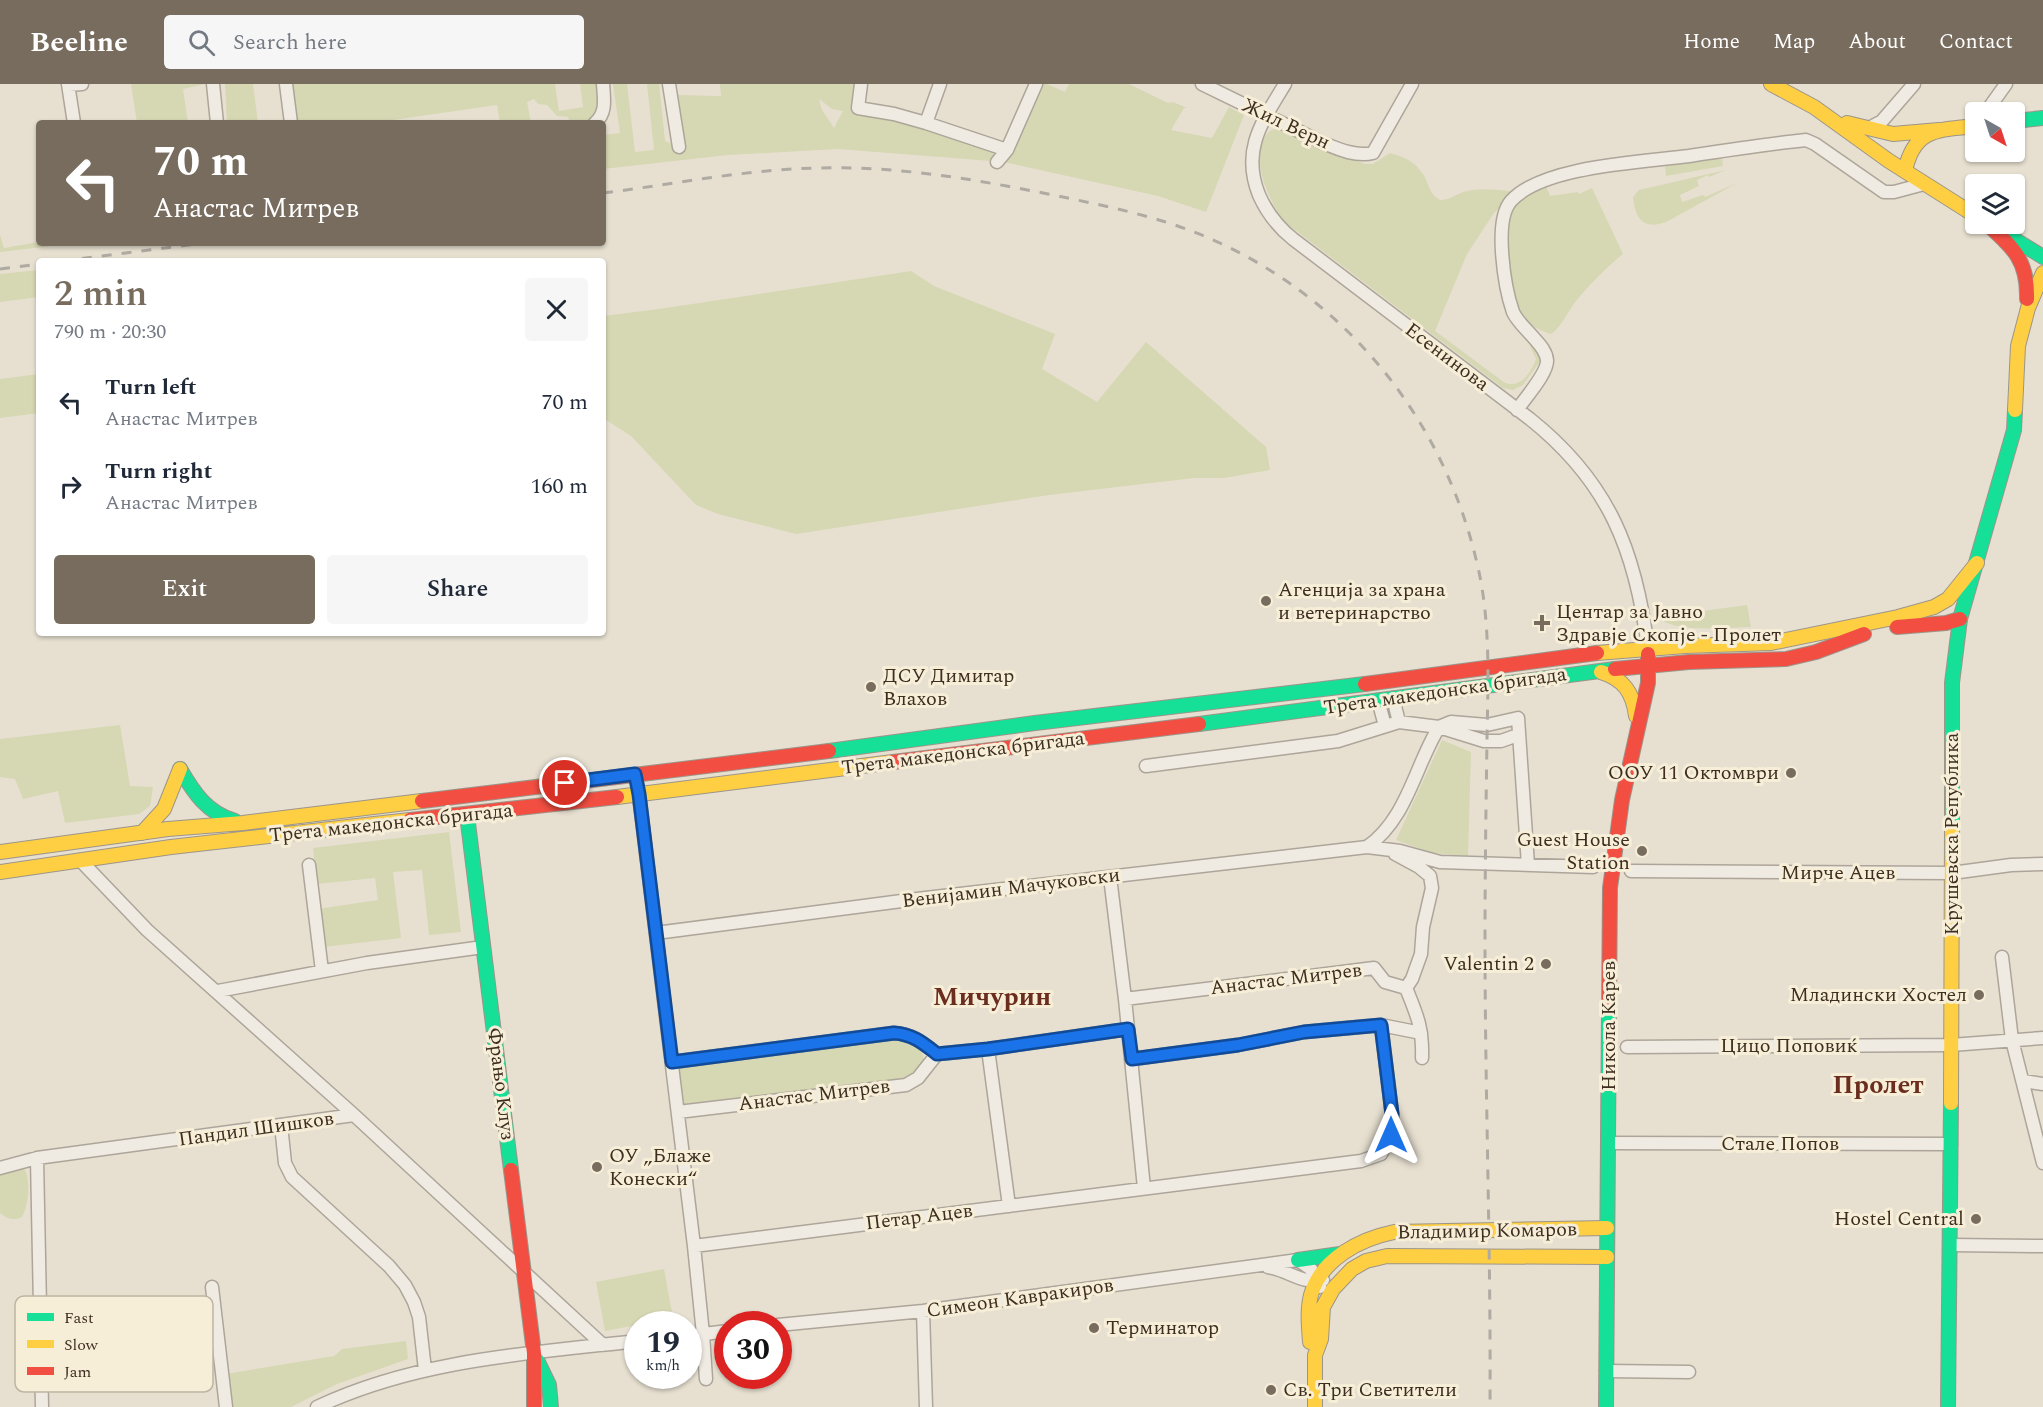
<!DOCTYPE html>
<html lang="en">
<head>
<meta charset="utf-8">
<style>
  body { margin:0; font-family:Spectral,serif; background:#f6f6f7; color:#1f2937; height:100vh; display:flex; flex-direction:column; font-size:22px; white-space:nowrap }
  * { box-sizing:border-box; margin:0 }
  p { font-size:20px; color:#747a83 }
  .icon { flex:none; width:33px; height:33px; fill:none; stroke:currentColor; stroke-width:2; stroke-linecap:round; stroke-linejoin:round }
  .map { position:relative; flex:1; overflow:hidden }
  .side { position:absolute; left:36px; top:174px; width:570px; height:378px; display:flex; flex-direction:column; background:#fff; border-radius:6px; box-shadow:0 2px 4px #0004 }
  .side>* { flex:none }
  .guide { position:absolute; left:36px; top:36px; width:570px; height:126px; border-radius:6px; box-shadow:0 2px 4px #0004; background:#786c5e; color:#fff; overflow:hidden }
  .needle { width:39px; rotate:141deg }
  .controls { position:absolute; left:1965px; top:18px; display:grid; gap:12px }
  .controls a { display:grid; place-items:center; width:60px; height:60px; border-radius:6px; background:#fff; box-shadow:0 2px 4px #0004; font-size:30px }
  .speed { position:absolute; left:624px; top:1227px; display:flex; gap:12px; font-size:30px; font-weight:700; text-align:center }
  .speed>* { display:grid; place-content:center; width:78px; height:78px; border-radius:50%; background:#fff; box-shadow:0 2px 4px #0004; line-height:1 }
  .speed small { font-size:15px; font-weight:400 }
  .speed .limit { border:9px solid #d22; background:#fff; color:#111 }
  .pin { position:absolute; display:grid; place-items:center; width:51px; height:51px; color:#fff; margin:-26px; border:3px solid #fff; border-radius:50%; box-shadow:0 2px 6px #0007 }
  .me { position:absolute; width:66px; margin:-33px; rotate:0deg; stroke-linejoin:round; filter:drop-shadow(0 0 4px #0008) }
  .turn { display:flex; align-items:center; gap:21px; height:126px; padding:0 18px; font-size:27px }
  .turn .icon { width:78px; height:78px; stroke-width:2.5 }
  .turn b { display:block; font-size:42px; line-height:51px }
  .round { display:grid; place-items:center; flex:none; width:63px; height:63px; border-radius:6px; background:#f6f6f7 }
  .headline { display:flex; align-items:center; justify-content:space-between; height:102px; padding:0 18px }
  h1 { font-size:36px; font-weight:600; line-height:45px; color:#786c5e }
  .action { display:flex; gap:12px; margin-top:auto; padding:12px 18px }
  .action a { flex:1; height:69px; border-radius:6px; background:#786c5e; color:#fff; font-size:24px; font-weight:600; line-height:69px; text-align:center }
  .action a+a { background:#f6f6f7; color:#1f2937 }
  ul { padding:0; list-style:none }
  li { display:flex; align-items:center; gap:18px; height:84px; padding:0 18px }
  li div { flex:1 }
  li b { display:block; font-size:22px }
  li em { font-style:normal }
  header { display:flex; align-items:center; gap:36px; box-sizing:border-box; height:84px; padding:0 30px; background:#786c5e; color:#fff }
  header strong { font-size:28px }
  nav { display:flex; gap:33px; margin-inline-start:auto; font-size:21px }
  .search { width:420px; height:54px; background:#f6f6f7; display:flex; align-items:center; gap:15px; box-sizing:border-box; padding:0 21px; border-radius:6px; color:#747a83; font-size:22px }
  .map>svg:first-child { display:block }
</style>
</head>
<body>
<header>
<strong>Beeline</strong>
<div class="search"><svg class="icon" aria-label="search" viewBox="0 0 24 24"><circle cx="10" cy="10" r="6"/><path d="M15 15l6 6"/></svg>Search here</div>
<nav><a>Home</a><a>Map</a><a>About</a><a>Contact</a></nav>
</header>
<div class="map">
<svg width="2043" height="1323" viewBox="0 0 2043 1323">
  <rect width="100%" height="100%" fill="#e7e0d1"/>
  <path fill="#d6d7b3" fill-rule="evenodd" d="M 131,0 L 204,0 L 183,5 L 188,39 L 137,39 Z
    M 225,0 L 253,0 L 258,39 L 227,39 Z
    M 286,0 L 555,0 L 559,27 L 583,23 L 580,0 L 603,0 L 595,39 L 570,39 L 568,33 L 557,32 L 547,21 L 538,20 L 534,15 L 527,18 L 531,39 L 500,39 L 497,21 L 372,39 L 291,39 Z
    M 613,0 L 627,0 L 635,68 L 654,66 L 647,0 L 659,0 L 665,57 L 678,62 L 671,15 L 678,11 L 721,12 L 720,0 L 861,0 L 858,24 L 1006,66 L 1036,0 L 1047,0 L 1065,8 L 1069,0 L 1129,0 L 1168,19 L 1173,18 L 1187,24 L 1184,24 L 1171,46 L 1212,54 L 1229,23 L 1244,31 L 1206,128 L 1158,112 L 1004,78 L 838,65 L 728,71 L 603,85 L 603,51 L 620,49 ZM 819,15 L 832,25 L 843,27 L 834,44 L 822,26 Z
    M 1277,45 L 1365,80 L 1373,80 L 1390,69 C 1401,72 1412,76 1419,85 C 1429,95 1427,109 1440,116 C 1450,116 1455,111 1463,108 C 1477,104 1498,105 1512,108 L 1512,112 L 1494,129 L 1467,170 L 1435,247 L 1505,299 C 1522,304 1531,288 1536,275 L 1530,262 L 1532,259 L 1541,272 L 1541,276 L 1523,301 L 1513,306 L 1503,304 L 1286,139 C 1269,120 1245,66 1271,46 Z
    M 1769,63 L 1769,68 L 1722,74 L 1723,82 L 1666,92 L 1665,81 Z
    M 1726,86 L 1709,93 L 1708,91 L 1697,96 L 1699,102 L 1680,111 L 1682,118 L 1703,111 L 1705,113 L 1737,99 L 1668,137 C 1645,147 1635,136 1633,113 L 1639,106 Z
    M 1546,102 L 1550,112 L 1578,108 L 1579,110 L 1592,104 L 1623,170 C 1606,184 1590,200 1576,217 C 1568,227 1561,244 1551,250 C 1540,247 1527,240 1520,230 C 1509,213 1501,138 1514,120 C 1520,111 1535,107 1546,102 Z
    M 0,151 L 4,164 L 39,158 L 76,159 L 0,168 Z
    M 39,186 L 39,213 L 0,218 L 0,190 Z
    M 911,187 L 934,202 L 1055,250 L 1042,285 L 1097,318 L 1146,258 L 1266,363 L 1270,386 L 1224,394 L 1194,394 L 1049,411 L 796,450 L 718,430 L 696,421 L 631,352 L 603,334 L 603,232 L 659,225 Z
    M 39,290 L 39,329 L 0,334 L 0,295 Z
    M 1747,521 L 1751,543 C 1728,543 1675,550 1658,533 Z
    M 120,641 L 130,702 L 153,703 L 150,722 L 139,730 L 65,739 L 58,707 L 23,715 L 15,695 L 0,693 L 0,655 Z
    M 1442,656 L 1471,668 L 1468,772 L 1432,769 L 1396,756 Z
    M 449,748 L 461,848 L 429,851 L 422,786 L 393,788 L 401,854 L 323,863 L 318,825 L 378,816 L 375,794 L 317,800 L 313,764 Z
    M 890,955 C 918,956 939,974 908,995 L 684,1022 L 679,983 Z
    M 24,1084 C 31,1095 29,1121 22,1133 C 14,1137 7,1135 0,1129 L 0,1090 Z
    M 664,1185 L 673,1234 L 605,1247 L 596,1198 Z
    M 406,1257 L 408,1275 L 337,1300 L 291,1323 L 230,1323 L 226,1290 L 334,1272 L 342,1265 Z"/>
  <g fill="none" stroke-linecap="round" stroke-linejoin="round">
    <defs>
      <path id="street" d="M 68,0 L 74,39
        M 213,0 L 217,39
        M 286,0 L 291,39
        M 669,0 L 679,63
        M 861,0 L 858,24 L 894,30 L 926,39 L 1007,66
        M 1202,0 L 1321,58 C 1338,65 1355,73 1373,69 L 1412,0
        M 1285,0 C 1262,38 1241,66 1259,111 C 1267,129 1278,143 1293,155 L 1530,335 C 1609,398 1636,467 1648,565
        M 69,1 L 82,0
        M 1986,28 L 2006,0
        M 595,39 C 607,29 604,15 603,0
        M 926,39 L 940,0
        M 1869,44 L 1882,37 L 1914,0
        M 997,78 L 1007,66 L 1036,0
        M 1517,326 C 1525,314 1548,289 1547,276 C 1546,266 1538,259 1533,253 C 1526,245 1517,237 1513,228 C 1505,205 1493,137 1511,117 C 1542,82 1643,78 1689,72 C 1728,66 1767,60 1806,56 L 1815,60 L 1884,108 L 1894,108 L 1924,100
        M 1393,614 L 1399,638
        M 1378,616 L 1385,642
        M 1439,643 L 1451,638 L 1487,641 L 1518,634 L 1528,781
        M 1146,682 L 1338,657 L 1399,638 L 1439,643 L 1484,657 L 1501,657 L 1518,651
        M 638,703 L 694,1162 L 703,1250 L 706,1295
        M 1367,763 C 1407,735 1415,682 1439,643
        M 1395,770 L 1419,783 L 1430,792 L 1432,804 L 1423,843 L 1421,870 L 1412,895 L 1406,904 C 1417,931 1423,944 1422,974
        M 80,776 L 147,846 L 354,1031 L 603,1261
        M 309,781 L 322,887
        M 1631,787 L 1952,789 L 2011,781 L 2043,780
        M 1110,793 L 1125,915 L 1144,1104
        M 656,849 L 917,815 L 1367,763 L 1400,767 L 1440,778 L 1593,783
        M 2002,873 L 2012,956 L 2043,1079
        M 218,907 L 367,879 L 483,863
        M 1125,915 L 1374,884 L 1385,898 L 1406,904
        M 1627,963 L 1951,961 L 2043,954
        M 988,965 L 1009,1122
        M 1132,975 L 1238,961 L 1304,948 L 1381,941 L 1421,949
        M 672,978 L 894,949 C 912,950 923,959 937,970 L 988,965 L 1128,945
        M 2023,997 L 2043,1000
        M 678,1028 L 906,1001 L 918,994 L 937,970
        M 281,1041 L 285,1079 L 292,1093 L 389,1182 L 405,1201 L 414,1218 L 419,1233 L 425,1286
        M 1608,1059 L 1951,1060
        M 37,1074 L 42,1323
        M 0,1084 L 37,1074 L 354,1031
        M 1951,1161 L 2043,1162
        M 694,1162 L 1361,1077 L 1381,1070 L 1391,1051 L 1392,1030 L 1381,941
        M 1268,1183 C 1290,1187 1301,1200 1323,1196
        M 212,1203 L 226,1323
        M 923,1227 L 926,1323
        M 778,1241 L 923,1227 L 1298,1176 L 1311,1185 L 1320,1203
        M 688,1252 L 728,1247
        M 1606,1287 L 1689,1288
        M 317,1323 C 416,1276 530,1269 638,1257"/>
      <path id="fast" d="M 2014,37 L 2043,34
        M 2009,152 L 2043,173
        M 1199,640 L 1615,585
        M 829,667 L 1035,639 L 1365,600
        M 180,685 C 194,709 207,729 235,737
        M 467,731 L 511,1086
        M 1952,745 L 1952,599 L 1960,535 L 2014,346 L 2015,326
        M 1298,1176 L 1340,1170
        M 537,1276 L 549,1301 L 551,1323
        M 1606,1323 L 1609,924
        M 1948,1323 L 1951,1019"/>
      <path id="slow" d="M 1771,0 L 1814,23 L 1889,77 L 1976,132
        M 1847,39 L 1893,50 L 1939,46
        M 1905,87 C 1914,44 1938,46 1976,42
        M 2015,326 L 2018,262 L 2028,224 L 2043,189
        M 1597,569 L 1685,562 L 1771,559 L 1898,533 L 1934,523 L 1948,515 L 1977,479
        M 1601,588 C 1624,595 1633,609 1636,632
        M 617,713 L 893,678
        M 142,749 L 164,725 L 180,685
        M 0,768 L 168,745 L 243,739 L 422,717
        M 0,788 L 171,763 L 410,736
        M 1951,1019 L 1952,745
        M 1310,1258 C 1309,1243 1307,1226 1311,1211 C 1321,1175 1360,1155 1394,1148 L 1607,1144
        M 1315,1323 L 1315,1271 L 1321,1255 L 1323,1223 L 1333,1205 L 1352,1185 L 1366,1177 L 1387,1172 L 1607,1173"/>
      <path id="jam" d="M 1987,140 C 2014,164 2028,177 2027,215
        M 1897,543 L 1946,539 L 1960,535
        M 1615,585 L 1689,578 L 1786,575 L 1816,568 L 1864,550
        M 1365,600 L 1597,569
        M 893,678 L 1199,640
        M 422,717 L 829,667
        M 410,736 L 617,713
        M 1609,924 L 1610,804 L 1622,716 L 1648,599 L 1648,570
        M 511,1086 L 534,1269 L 534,1323"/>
    </defs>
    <use href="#street" stroke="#ada599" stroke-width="15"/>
    <use href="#fast" stroke="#9c958a" stroke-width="16"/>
    <use href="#slow" stroke="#9c958a" stroke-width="16"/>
    <use href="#jam" stroke="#9c958a" stroke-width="16"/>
    <use href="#street" stroke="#efebe3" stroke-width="12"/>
    <use href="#fast" stroke="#16e098" stroke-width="14"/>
    <use href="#slow" stroke="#ffcf43" stroke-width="14"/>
    <use href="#jam" stroke="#f24e42" stroke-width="14"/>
    <path stroke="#afaaa2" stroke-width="3" stroke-dasharray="10 10" stroke-linecap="butt" d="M 603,109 C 676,100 747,85 821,84 C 897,82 973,95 1048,110 C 1101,121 1154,131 1204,152 C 1342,210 1441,330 1476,475 C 1491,534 1488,595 1487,655 C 1486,722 1485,789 1485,856 C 1485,1011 1491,1167 1490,1323
      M 62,177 L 206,159
      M 0,185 L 39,180"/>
  </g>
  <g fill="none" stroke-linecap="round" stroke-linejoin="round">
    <defs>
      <path id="route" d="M 565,699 L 635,690 L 639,710 L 672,978 L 894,949 C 912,950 923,959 937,970 L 988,965 L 1128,945 L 1132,975 L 1238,961 L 1304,948 L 1381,941 L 1392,1030 L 1391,1051"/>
    </defs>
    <use href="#route" stroke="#114b97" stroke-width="15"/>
    <use href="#route" stroke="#1a73e8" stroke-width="10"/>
  </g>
  <g fill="#786c5e" stroke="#f7eed8" stroke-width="2">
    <circle cx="1266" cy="517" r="6"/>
    <path d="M1539 530h6v6h6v6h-6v6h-6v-6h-6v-6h6z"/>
    <circle cx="871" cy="603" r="6"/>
    <circle cx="1791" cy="689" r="6"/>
    <circle cx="1642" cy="767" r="6"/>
    <circle cx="1546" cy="880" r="6"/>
    <circle cx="1979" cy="911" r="6"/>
    <circle cx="597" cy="1083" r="6"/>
    <circle cx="1976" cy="1135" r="6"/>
    <circle cx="1094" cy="1244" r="6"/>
    <circle cx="1271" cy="1306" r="6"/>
  </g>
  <g text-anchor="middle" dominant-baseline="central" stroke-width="6" stroke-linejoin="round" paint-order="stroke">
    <g font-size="20" fill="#3d2e20" stroke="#f7eed8">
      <text transform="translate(1286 40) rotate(25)">Жил Верн</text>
      <text transform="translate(1447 273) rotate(37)">Есенинова</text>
      <text transform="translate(1445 607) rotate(-8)">Трета македонска бригада</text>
      <text transform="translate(963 669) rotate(-7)">Трета македонска бригада</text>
      <text transform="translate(391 739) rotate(-6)">Трета македонска бригада</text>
      <text transform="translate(1952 750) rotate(-90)">Крушевска Република</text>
      <text x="1838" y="789">Мирче Ацев</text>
      <text transform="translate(1011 804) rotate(-7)">Венијамин Мачуковски</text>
      <text transform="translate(1286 895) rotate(-7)">Анастас Митрев</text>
      <text transform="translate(1609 942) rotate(-90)">Никола Карев</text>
      <text x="1789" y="962">Цицо Поповиќ</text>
      <text transform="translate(501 1000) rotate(83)">Фрањо Клуз</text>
      <text transform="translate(814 1011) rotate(-7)">Анастас Митрев</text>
      <text transform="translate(256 1045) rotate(-8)">Пандил Шишков</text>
      <text x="1780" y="1060">Стале Попов</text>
      <text transform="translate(919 1133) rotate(-7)">Петар Ацев</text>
      <text transform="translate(1487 1147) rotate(-1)">Владимир Комаров</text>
      <text transform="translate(1020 1214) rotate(-8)">Симеон Кавракиров</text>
    </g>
    <g font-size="20" fill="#3d2e20" stroke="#f7eed8" text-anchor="start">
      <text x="1278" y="506">Агенција за храна<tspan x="1278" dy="23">и ветеринарство</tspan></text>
      <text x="1556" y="528">Центар за Јавно<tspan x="1556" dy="23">Здравје Скопје - Пролет</tspan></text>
      <text x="883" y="592">ДСУ Димитар<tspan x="883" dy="23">Влахов</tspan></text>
      <text x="1779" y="689" text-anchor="end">ООУ 11 Октомври</text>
      <text x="1630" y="756" text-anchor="end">Guest House<tspan x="1630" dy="23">Station</tspan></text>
      <text x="1534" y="880" text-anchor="end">Valentin 2</text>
      <text x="1967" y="911" text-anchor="end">Младински Хостел</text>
      <text x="609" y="1072">ОУ „Блаже<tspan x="609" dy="23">Конески“</tspan></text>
      <text x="1964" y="1135" text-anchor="end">Hostel Central</text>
      <text x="1106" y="1244">Терминатор</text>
      <text x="1283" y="1306">Св. Три Светители</text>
    </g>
    <g font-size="26" font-weight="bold" fill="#6b2e1e" stroke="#f7eed8">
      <text x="992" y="913">Мичурин</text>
      <text x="1878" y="1001">Пролет</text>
    </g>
  </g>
  <rect x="15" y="1212" width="198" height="96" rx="9" fill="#f7eed8" stroke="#bfb4a1" stroke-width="1.5"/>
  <rect x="27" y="1229" width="27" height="8" fill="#16e098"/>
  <rect x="27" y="1256" width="27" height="8" fill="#ffcf43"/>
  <rect x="27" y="1283" width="27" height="8" fill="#f24e42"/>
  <g font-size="16" fill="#3d2e20">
    <text x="64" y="1239">Fast</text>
    <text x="64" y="1266">Slow</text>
    <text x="64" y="1293">Jam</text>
  </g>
</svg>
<div class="controls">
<a><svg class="needle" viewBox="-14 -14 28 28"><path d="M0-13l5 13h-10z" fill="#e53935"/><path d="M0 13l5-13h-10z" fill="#747a83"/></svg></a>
<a><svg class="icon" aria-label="layers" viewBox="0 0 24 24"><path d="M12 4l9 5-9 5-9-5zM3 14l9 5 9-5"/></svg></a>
</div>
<div class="speed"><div>19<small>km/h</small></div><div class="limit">30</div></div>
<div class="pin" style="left:565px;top:699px;background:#d93025"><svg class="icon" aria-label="arrive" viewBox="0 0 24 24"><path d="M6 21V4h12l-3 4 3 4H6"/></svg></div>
<svg class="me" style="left:1391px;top:1051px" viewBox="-20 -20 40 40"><path d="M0-17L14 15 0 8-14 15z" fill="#1a73e8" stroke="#fff" stroke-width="4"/></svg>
<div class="guide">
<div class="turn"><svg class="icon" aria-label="left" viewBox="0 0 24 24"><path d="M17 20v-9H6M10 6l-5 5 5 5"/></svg><div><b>70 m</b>Анастас Митрев</div></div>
</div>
<section class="side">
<div class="headline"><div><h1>2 min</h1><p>790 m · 20:30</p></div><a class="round"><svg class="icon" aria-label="close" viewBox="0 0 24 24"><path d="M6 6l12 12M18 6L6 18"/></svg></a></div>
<ul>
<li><svg class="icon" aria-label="left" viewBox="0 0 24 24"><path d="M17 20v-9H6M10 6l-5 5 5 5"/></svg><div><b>Turn left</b><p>Анастас Митрев</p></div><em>70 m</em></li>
<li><svg class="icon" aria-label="right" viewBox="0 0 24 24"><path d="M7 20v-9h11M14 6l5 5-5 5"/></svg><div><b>Turn right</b><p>Анастас Митрев</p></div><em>160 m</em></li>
</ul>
<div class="action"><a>Exit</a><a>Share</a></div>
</section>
</div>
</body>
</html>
